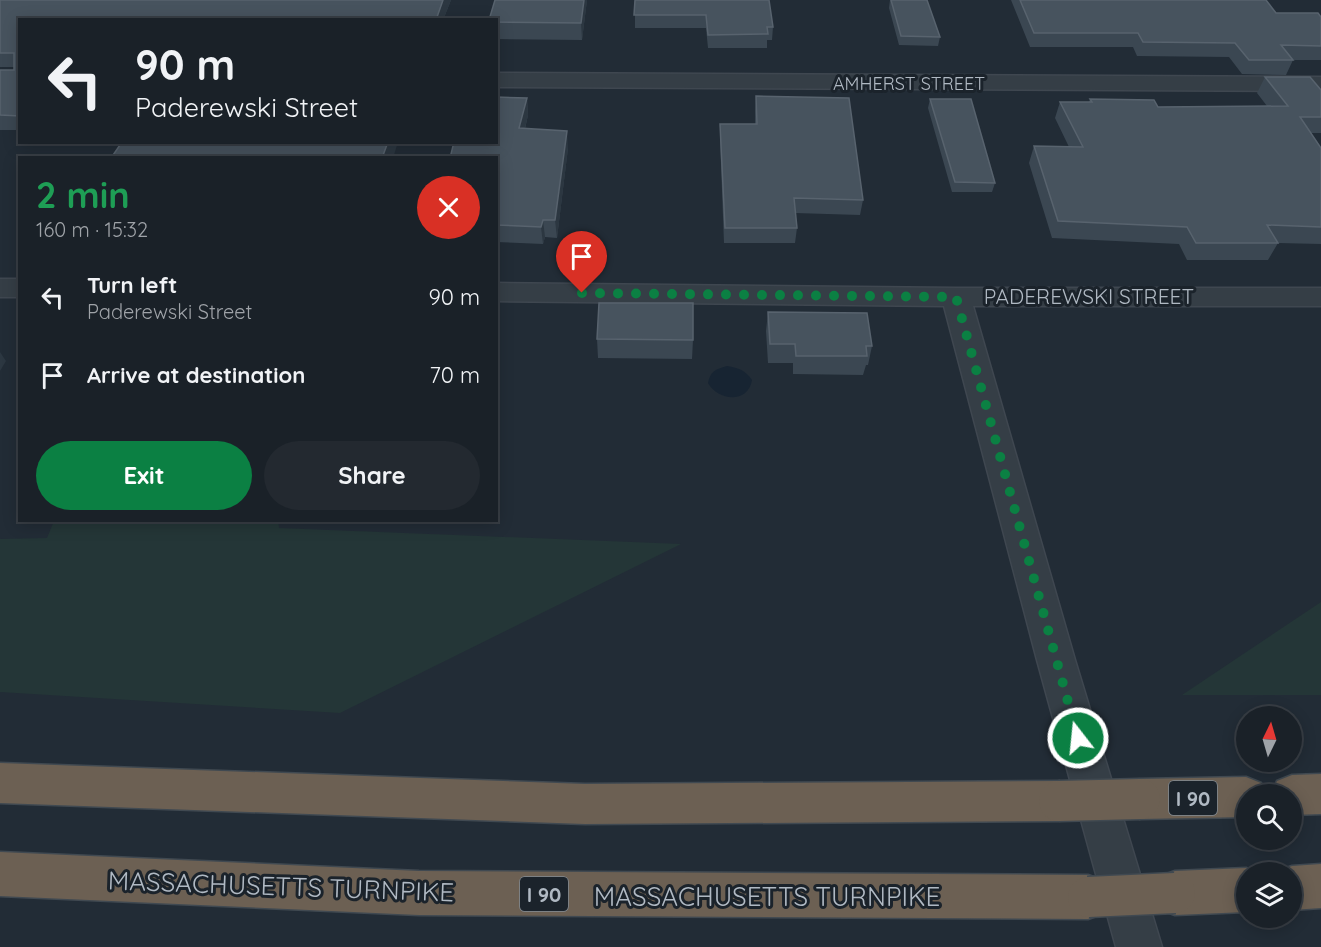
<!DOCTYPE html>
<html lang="en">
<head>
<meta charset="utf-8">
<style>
  body { margin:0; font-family:Quicksand,sans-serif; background:#232930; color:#f1f3f6; height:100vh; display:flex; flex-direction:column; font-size:22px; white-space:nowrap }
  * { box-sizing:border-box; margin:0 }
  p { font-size:20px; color:#9fa3a8 }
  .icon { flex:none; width:33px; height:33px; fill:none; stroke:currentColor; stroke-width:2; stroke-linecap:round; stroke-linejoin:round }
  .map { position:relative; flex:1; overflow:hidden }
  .drawer { position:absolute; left:18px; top:156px; width:480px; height:366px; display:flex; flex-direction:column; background:#1a2128; border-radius:0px; box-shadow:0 3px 15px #0003,0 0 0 2px #383e45 }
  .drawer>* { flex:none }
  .top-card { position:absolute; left:18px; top:18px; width:480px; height:126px; border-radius:0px; box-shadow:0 3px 15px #0003,0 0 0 2px #383e45; background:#1a2128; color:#f1f3f6; overflow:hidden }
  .needle { width:39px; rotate:5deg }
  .controls { position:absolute; left:1236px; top:706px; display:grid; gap:12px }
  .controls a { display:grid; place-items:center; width:66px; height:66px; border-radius:50%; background:#1a2128; box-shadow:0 3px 15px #0003,0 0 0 2px #383e45; font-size:30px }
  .pin { position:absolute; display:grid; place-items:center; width:51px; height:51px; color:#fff; margin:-62px -26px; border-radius:50% 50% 50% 0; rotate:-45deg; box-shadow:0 0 6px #0007 }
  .pin .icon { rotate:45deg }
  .me { position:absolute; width:66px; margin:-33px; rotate:344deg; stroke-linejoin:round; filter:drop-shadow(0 0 4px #0008) }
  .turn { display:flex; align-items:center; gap:21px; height:126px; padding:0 18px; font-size:27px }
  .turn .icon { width:78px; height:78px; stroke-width:2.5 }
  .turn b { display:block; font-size:42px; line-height:51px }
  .round { display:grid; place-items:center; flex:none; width:63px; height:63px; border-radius:32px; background:#232930 }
  .overview { display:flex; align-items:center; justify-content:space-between; height:102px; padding:0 18px }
  h1 { font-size:36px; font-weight:700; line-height:45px; color:#1e9e55 }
  .action { display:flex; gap:12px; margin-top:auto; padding:12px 18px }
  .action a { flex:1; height:69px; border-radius:36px; background:#0b8043; color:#fff; font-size:24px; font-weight:700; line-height:69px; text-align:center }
  .action a+a { background:#232930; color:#f1f3f6 }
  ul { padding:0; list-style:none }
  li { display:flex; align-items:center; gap:18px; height:78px; padding:0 18px }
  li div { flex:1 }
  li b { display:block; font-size:22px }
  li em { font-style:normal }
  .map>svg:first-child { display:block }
</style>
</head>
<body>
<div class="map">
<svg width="1321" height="947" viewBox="0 0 1321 947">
  <rect width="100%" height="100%" fill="#222c36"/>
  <path fill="#243637" d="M 278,520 L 279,528 L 681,544 L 340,713 L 0,692 L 0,539 L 47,538 L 54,521 Z
    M 1321,602 L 1321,695 L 1182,695 Z"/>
  <path fill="#172432" d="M 727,366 C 739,368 745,370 752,380 C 748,404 718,401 708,383 C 710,372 715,369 727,366 Z"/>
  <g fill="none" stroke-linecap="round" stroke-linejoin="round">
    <defs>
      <path id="minor" d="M 496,73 L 1321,77 L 1321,91 L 496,87 Z
        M 0,279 L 20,279 L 20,297 L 0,297 Z
        M 496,283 L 956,288 L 1321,288 L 1321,306 L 973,306 L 1075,660 L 1162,947 L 1116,947 L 1037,660 L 944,306 L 496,301 Z"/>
      <path id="motorway" d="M 0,763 L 585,784 L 1059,781 L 1074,787 L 1080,801 L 1074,815 L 1059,821 L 585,824 L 0,803 Z
        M 1321,774 L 1321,814 L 1292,815 L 1292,795 L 1271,795 L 1277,781 L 1292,775 Z
        M 1246,777 L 1261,783 L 1266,795 L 1246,795 L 1246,817 L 1140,819 L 1125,813 L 1119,799 L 1125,785 L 1140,779 Z
        M 0,852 L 419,871 L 1088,875 L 1104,881 L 1110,897 L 1104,913 L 1088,919 L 419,915 L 0,896 Z
        M 1321,864 L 1321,908 L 1292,910 L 1292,873 L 1276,872 L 1292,866 Z
        M 1246,868 L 1258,873 L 1246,873 L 1246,912 L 1175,915 L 1159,909 L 1153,893 L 1159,877 L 1175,871 Z"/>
    </defs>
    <use href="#minor" stroke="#3f4750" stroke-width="3"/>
    <use href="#motorway" stroke="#404951" stroke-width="3"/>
    <use href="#minor" fill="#353e46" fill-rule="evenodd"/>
    <use href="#motorway" fill="#6c6053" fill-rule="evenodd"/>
    <defs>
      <path id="motorway-bridge" d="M 1059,801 L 1140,799
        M 1088,897 L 1175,893"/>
    </defs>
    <use href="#motorway-bridge" stroke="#404951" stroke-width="43" stroke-linecap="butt"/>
    <use href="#motorway-bridge" stroke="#6c6053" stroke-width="40"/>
  </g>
  <path fill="#3b4752" d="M 0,0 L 451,0 L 443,20 L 20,20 L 20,130 L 0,130 L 0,70 L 14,70 L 14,67 L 0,67 Z
    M 495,0 L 587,0 L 582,40 L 496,39 Z
    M 635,0 L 773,27 L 772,40 L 767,40 L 767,48 L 708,48 L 706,28 L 635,28 Z
    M 890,0 L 927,0 L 940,37 L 938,46 L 899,45 L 889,8 Z
    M 1011,0 L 1266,0 L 1276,13 L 1321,17 L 1321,60 L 1293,60 L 1286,75 L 1242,74 L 1229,57 L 1137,56 L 1133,47 L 1030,47 Z
    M 1265,77 L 1321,90 L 1321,133 L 1311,133 L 1321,148 L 1321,244 L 1278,243 L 1268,260 L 1187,260 L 1179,244 L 1052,238 L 1029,163 L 1034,146 L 1069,147 L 1055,118 L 1060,102 L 1089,102 L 1090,99 L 1158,107 L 1267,106 L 1257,93 Z
    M 756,96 L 863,200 L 860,215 L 795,213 L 797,228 L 795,243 L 724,243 L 720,139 L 720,124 L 755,124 L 755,111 Z
    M 527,98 L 528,115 L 525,129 L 568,148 L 557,238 L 545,237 L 543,244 L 496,242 L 496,158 Z
    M 930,99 L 995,183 L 992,192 L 952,192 L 928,108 Z
    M 768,312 L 872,346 L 868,365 L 866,365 L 863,375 L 793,374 L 793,363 L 768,363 L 766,331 Z
    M 597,339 L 693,340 L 692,359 L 598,358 Z"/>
  <path fill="#2c3741" d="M 443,0 L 451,0 L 443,20 L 436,20 Z
    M 584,0 L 587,0 L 582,40 L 581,23 Z
    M 527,98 L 528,115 L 521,145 L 519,128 Z
    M 567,131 L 568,148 L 557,238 L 555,220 Z
    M 388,142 L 398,142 L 393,158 L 382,158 Z
    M 543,220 L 545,237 L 543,244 L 541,227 Z
    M 0,352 L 6,361 L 0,371 Z"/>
  <path fill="#47535e" stroke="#58636e" stroke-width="1.5" d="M 0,0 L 443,0 L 436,20 L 20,20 L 20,116 L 0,115 L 0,70 L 14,70 L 14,53 L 0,53 Z
    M 495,0 L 584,0 L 581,23 L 496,22 L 496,20 L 489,20 Z
    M 635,0 L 769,0 L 773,27 L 767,27 L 768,34 L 708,35 L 706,15 L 634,15 Z
    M 891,0 L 927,0 L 940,37 L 901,36 Z
    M 1020,0 L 1266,0 L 1276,13 L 1318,13 L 1321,17 L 1321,46 L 1281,45 L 1293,60 L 1249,60 L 1235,43 L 1143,42 L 1138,33 L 1034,33 Z
    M 1265,77 L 1310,77 L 1321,90 L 1321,117 L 1300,117 L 1321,148 L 1321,227 L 1267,225 L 1278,243 L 1196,243 L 1187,227 L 1058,221 L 1034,146 L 1083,147 L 1060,102 L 1092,102 L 1090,99 L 1154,100 L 1158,107 L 1288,106 Z
    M 756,96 L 849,98 L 863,200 L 794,198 L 797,228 L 725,228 L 720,124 L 757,124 Z
    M 496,97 L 527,98 L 519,128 L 567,131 L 555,220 L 543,220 L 541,227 L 496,225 L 496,158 L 450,158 L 454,142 L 496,142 Z
    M 930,99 L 971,99 L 995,183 L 955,182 Z
    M 122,142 L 388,142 L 382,158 L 111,158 Z
    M 599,303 L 693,303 L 693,340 L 597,339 Z
    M 768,312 L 867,313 L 872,346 L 866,346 L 867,356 L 796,356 L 795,344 L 770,344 Z"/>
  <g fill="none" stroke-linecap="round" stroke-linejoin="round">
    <path stroke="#0b8043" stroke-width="10" stroke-dasharray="0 18" d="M 582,293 L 956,297 L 1078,738"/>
  </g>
  <g text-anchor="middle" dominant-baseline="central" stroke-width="6" stroke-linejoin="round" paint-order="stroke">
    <g font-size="18" fill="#b0b9c3" stroke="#1b232b">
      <text x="909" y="83">AMHERST STREET</text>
    </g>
    <g fill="#1b232b" stroke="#838c95" stroke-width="1.5">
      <rect x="1169" y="781" width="48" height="34" rx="4.5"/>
      <rect x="520" y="877" width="48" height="34" rx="4.5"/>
    </g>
    <g font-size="20" font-weight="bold" fill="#b0b9c3">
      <text x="1193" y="798">I 90</text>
      <text x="544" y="894">I 90</text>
    </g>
    <g font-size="21" fill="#b0b9c3" stroke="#1b232b">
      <text x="1089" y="296">PADEREWSKI STREET</text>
    </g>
    <g font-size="26" fill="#b0b9c3" stroke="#1b232b">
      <text transform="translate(281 886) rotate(2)">MASSACHUSETTS TURNPIKE</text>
      <text x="767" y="896">MASSACHUSETTS TURNPIKE</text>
    </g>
  </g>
</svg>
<div class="controls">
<a><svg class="needle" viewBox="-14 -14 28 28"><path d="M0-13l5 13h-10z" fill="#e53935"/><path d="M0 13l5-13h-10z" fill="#9fa3a8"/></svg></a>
<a><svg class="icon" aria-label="search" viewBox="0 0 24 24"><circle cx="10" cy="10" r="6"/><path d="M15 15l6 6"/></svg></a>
<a><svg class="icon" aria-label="layers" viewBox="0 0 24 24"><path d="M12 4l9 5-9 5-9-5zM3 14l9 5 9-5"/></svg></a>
</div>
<div class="pin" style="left:582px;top:293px;background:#d93025"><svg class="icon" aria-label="arrive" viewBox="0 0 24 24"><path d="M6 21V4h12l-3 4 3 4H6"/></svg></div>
<svg class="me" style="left:1078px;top:738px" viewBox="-20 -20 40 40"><circle r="17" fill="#0b8043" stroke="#fff" stroke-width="3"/><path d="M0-11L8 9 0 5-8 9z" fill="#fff"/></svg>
<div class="top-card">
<div class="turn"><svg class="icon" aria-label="left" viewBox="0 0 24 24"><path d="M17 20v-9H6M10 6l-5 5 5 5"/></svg><div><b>90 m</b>Paderewski Street</div></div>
</div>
<section class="drawer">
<div class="overview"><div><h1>2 min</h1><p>160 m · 15:32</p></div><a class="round" style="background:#d93025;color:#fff"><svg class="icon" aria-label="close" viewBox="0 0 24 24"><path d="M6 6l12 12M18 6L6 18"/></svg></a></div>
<ul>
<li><svg class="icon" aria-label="left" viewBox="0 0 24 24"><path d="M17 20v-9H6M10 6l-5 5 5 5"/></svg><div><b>Turn left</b><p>Paderewski Street</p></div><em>90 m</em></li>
<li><svg class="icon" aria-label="arrive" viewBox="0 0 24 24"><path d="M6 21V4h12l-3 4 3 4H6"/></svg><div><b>Arrive at destination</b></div><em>70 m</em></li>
</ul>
<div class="action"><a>Exit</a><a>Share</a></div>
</section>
</div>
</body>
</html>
